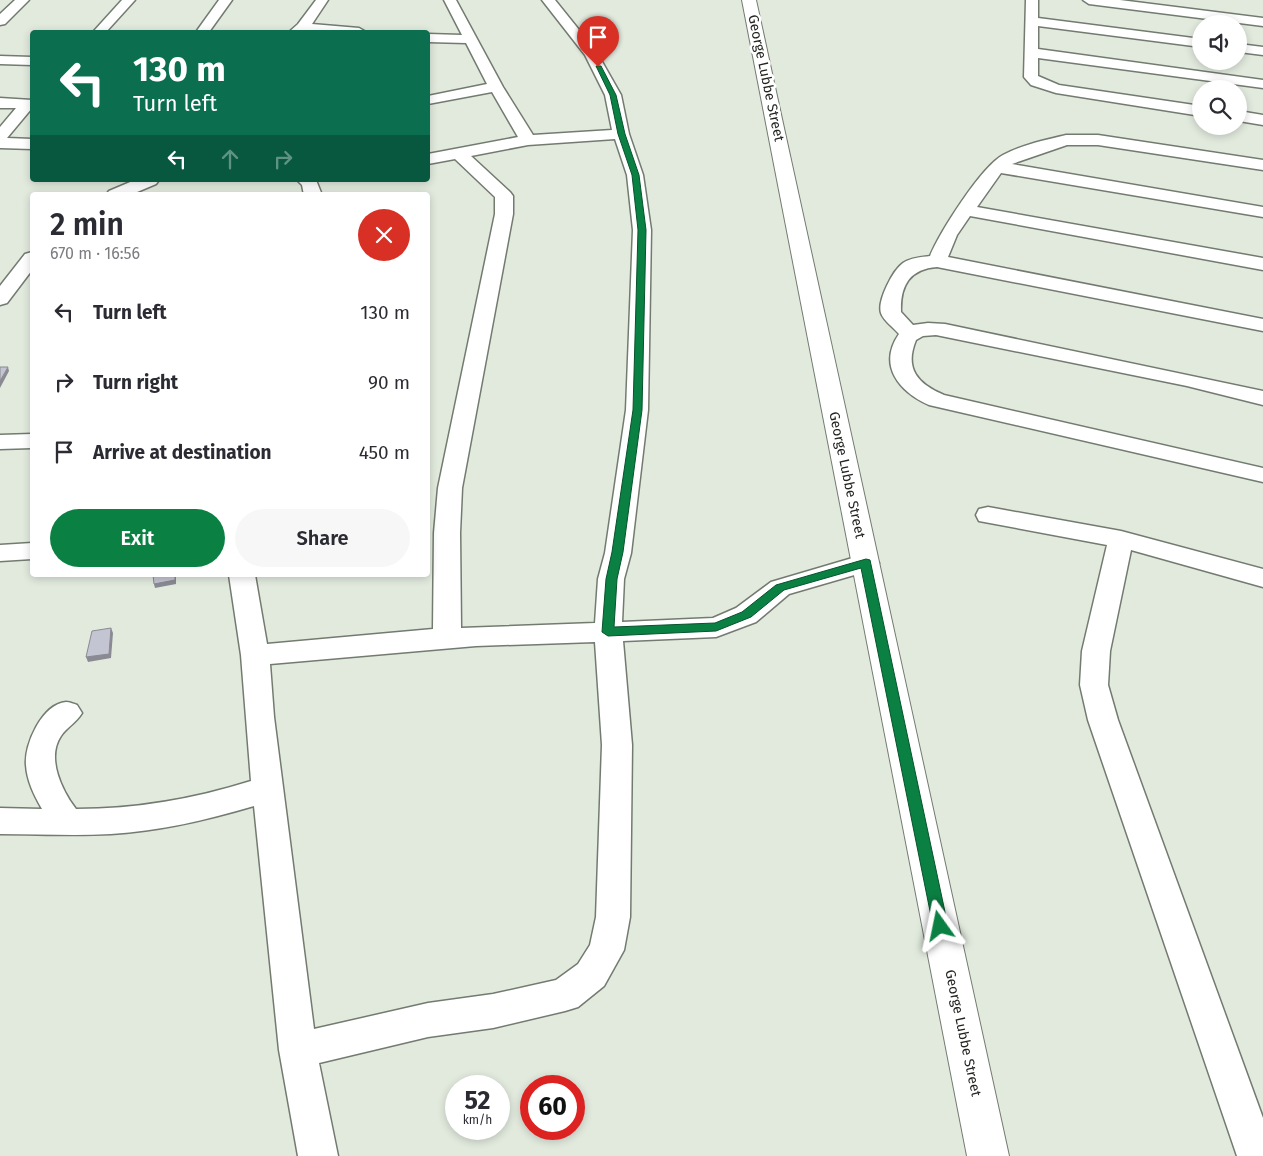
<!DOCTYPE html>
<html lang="en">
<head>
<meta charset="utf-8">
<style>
  body { margin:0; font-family:"Fira Sans",sans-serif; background:#f7f7f7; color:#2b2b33; height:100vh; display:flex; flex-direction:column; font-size:19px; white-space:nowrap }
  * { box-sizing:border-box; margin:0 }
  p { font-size:16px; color:#7c7c81 }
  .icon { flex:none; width:28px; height:28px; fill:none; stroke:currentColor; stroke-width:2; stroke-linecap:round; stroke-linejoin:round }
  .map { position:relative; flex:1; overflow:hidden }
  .drawer { position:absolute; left:30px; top:192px; width:400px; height:385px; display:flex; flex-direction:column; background:#fff; border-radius:5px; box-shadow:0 2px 8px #0003 }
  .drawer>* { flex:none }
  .guide { position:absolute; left:30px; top:30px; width:400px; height:152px; border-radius:5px; box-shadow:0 2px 8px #0003; background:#0b6e4f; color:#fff; overflow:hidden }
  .buttons { position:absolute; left:1192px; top:15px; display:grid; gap:10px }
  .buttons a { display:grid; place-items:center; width:55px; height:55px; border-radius:50%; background:#fff; box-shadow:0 2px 8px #0003; font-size:25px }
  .speed { position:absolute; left:445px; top:1075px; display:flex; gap:10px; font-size:25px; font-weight:700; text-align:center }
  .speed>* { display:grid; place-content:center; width:65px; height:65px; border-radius:50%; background:#fff; box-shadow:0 2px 8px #0003; line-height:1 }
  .speed small { font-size:12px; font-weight:400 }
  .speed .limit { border:8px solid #d22; background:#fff; color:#111 }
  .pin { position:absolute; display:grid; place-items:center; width:42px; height:42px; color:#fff; margin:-51px -21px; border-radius:50% 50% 50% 0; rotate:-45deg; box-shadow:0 0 5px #0007 }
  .pin .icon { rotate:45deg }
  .me { position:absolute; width:55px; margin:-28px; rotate:348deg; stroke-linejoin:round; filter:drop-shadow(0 0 4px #0008) }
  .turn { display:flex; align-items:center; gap:18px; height:105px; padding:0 20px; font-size:22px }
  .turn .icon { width:65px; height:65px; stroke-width:2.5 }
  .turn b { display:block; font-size:35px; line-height:42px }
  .lanes { display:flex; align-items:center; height:48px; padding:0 20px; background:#0003; justify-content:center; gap:25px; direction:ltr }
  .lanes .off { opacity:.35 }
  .round { display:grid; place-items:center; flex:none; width:52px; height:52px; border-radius:26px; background:#f7f7f7 }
  .head { display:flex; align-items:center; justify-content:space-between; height:85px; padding:0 20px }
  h1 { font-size:30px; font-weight:600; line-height:38px }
  .button { display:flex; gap:10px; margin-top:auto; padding:10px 20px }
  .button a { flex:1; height:58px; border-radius:30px; background:#0b8043; color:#fff; font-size:20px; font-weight:600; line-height:58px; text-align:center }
  .button a+a { background:#f7f7f7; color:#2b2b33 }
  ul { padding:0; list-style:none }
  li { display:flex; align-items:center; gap:15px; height:70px; padding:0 20px }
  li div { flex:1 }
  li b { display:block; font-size:19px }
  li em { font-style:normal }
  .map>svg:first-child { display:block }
</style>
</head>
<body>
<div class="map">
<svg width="1263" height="1156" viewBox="0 0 1263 1156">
  <rect width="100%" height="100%" fill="#e2eade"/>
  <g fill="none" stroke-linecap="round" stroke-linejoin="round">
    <defs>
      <path id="street" d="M 15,0 L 29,0 L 5,24 L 0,25 L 0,14 Z
        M 122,0 L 135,0 L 106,32 L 93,32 Z
        M 219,0 L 232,0 L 209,32 L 196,32 Z
        M 316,0 L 328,0 L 312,24 L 359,28 L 366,32 L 289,32 L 298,24 Z
        M 444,0 L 456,0 L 503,87 L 533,135 L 612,130 L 605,95 L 585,55 L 542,0 L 555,0 L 596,51 L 621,95 L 629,134 L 643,175 L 651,230 L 648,410 L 631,553 L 624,579 L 622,622 L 713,618 L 736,608 L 771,582 L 866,554 L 875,557 L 879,563 L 875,569 L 789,594 L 756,622 L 716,637 L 623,641 L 632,745 L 630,917 L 624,950 L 604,986 L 578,1007 L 565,1011 L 493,1028 L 428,1037 L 319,1063 L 338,1156 L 298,1156 L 279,1050 L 254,806 C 207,820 160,831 111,834 C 74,836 37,834 0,834 L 0,808 L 42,809 C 34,795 27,781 26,765 C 24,745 42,704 66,702 C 70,702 74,704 77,705 L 82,713 C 76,723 67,727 61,736 C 46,758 62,791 76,809 C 136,809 194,799 251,781 L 241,655 L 229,575 L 255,575 L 267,644 L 433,629 L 434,533 L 438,488 L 495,214 L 495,197 L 455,159 L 428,164 L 428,154 L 518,137 L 492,92 L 428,104 L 428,96 L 487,84 L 466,43 L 428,42 L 428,34 L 462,35 ZM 615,139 L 627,175 L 633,230 L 626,410 L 605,553 L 598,579 L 595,623 L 461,628 L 460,533 L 462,488 L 513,214 L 513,196 L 510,192 L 471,156 L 528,145 ZM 595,642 L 602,745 L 596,917 L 590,945 L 578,964 L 556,980 L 493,994 L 428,1003 L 314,1029 L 274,717 L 270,664 L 476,646 Z
        M 1026,0 L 1038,0 L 1038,18 L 1201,39 L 1201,47 L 1038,26 L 1038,49 L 1263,80 L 1263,88 L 1038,58 L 1038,76 L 1059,85 L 1201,106 L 1201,116 L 1056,93 L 1031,85 L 1024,77 Z
        M 1083,0 L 1120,0 L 1263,18 L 1263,26 L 1089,4 Z
        M 1239,44 L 1263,47 L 1263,55 L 1239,52 Z
        M 0,56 L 32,57 L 32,65 L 0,64 Z
        M 0,98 L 32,100 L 32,108 L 7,138 L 32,139 L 32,149 L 0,148 L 0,127 L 16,108 L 0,108 Z
        M 1239,111 L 1263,115 L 1263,125 L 1239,121 Z
        M 1066,135 L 1098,135 L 1263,160 L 1263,170 L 1098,145 L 1067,145 L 1012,164 L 1263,207 L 1263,217 L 1001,173 L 977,207 L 1263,258 L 1263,270 L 970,216 L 957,235 L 948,257 L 1263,319 L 1263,331 L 937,267 C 910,269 900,285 901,312 L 913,325 L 928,323 L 945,324 L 1263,391 L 1263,405 L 1187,386 L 936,335 L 923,336 L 916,340 C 904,369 918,384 944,395 L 1263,468 L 1263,482 L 929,405 C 900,392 877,366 899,334 C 894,328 883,320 881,313 C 877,301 893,270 903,263 C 910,258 921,257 930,256 C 940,232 981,167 1003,155 C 1021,145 1046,140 1066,135 Z
        M 135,180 L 159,180 L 156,184 L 130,195 L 106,195 L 109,191 Z
        M 297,180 L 316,180 L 322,195 L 304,195 L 302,185 Z
        M 32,252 L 32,270 L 7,303 L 0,305 L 0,286 L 25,254 Z
        M 32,434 L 32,448 L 0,449 L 0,435 Z
        M 988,507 L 1121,531 L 1263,569 L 1263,587 L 1131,550 L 1110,651 L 1108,685 L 1118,720 L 1263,1118 L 1263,1156 L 1237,1156 L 1088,720 L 1080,685 L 1082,651 L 1107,545 L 979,521 L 976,515 L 979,509 Z
        M 32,543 L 32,559 L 0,561 L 0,545 Z"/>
      <path id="primary" d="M 742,0 L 756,0 L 1009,1156 L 967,1156 Z"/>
    </defs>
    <use href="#street" stroke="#737b70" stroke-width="3"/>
    <use href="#primary" stroke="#737b70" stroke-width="2"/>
    <use href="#street" fill="#fff" fill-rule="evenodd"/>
    <use href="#primary" fill="#fff" fill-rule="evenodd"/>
  </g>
  <path fill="#898a93" d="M 8,367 L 9,371 L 0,388 L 0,381 Z
    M 175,575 L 176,575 L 176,584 L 155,588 L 154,584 Z
    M 111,628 L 113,633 L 111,658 L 88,662 L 86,657 Z"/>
  <path fill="#c4c5d2" stroke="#898a93" d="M 0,367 L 8,367 L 0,381 Z
    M 153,575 L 175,575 L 175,580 L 154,584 Z
    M 111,628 L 109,654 L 86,657 L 92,631 Z"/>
  <path fill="#0b8043" stroke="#07532c" d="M 596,66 L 601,66 L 616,95 L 625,134 L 639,175 L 646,230 L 642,410 L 623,552 L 617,579 L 614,627 L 715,623 L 742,612 L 776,585 L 866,559 L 870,560 L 948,926 L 946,931 L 940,933 L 935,931 L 933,926 L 861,568 L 784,590 L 751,617 L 716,631 L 608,636 L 602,632 L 606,579 L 612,552 L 633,410 L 638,230 L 632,175 L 618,134 L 610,95 Z"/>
  <g text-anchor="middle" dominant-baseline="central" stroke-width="5" stroke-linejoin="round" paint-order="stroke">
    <g font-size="14" fill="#222520" stroke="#fff">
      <text transform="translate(766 78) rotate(78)">George Lubbe Street</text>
      <text transform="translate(847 475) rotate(78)">George Lubbe Street</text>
      <text transform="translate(963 1033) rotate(78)">George Lubbe Street</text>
    </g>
  </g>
</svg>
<div class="buttons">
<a><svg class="icon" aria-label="sound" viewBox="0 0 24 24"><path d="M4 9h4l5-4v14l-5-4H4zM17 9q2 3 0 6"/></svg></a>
<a><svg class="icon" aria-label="search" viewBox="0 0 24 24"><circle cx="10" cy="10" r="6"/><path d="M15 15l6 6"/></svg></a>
</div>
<div class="speed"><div>52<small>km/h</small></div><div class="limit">60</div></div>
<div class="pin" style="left:598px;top:67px;background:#d93025"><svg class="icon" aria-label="arrive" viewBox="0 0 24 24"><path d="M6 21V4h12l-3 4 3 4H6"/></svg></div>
<svg class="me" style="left:940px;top:926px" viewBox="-20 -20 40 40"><path d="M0-17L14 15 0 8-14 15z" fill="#0b8043" stroke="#fff" stroke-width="4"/></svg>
<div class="guide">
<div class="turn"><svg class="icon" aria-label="left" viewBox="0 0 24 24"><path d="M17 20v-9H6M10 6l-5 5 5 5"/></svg><div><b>130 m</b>Turn left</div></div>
<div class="lanes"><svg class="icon" aria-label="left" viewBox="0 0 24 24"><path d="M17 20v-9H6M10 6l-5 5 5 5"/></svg><svg class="icon off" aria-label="ahead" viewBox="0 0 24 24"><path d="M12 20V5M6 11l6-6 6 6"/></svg><svg class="icon off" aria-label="right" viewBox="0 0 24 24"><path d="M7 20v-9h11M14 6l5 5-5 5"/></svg></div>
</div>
<section class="drawer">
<div class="head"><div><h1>2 min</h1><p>670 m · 16:56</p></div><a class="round" style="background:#d93025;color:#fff"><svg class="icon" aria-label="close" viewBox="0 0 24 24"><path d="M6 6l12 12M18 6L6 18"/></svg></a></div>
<ul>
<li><svg class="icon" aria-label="left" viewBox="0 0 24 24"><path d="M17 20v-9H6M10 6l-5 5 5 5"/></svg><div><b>Turn left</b></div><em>130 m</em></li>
<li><svg class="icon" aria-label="right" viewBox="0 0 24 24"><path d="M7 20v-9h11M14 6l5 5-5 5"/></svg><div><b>Turn right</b></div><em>90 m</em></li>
<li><svg class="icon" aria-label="arrive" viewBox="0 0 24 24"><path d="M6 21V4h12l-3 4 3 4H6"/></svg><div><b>Arrive at destination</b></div><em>450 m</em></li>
</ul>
<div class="button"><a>Exit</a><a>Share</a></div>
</section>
</div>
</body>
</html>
